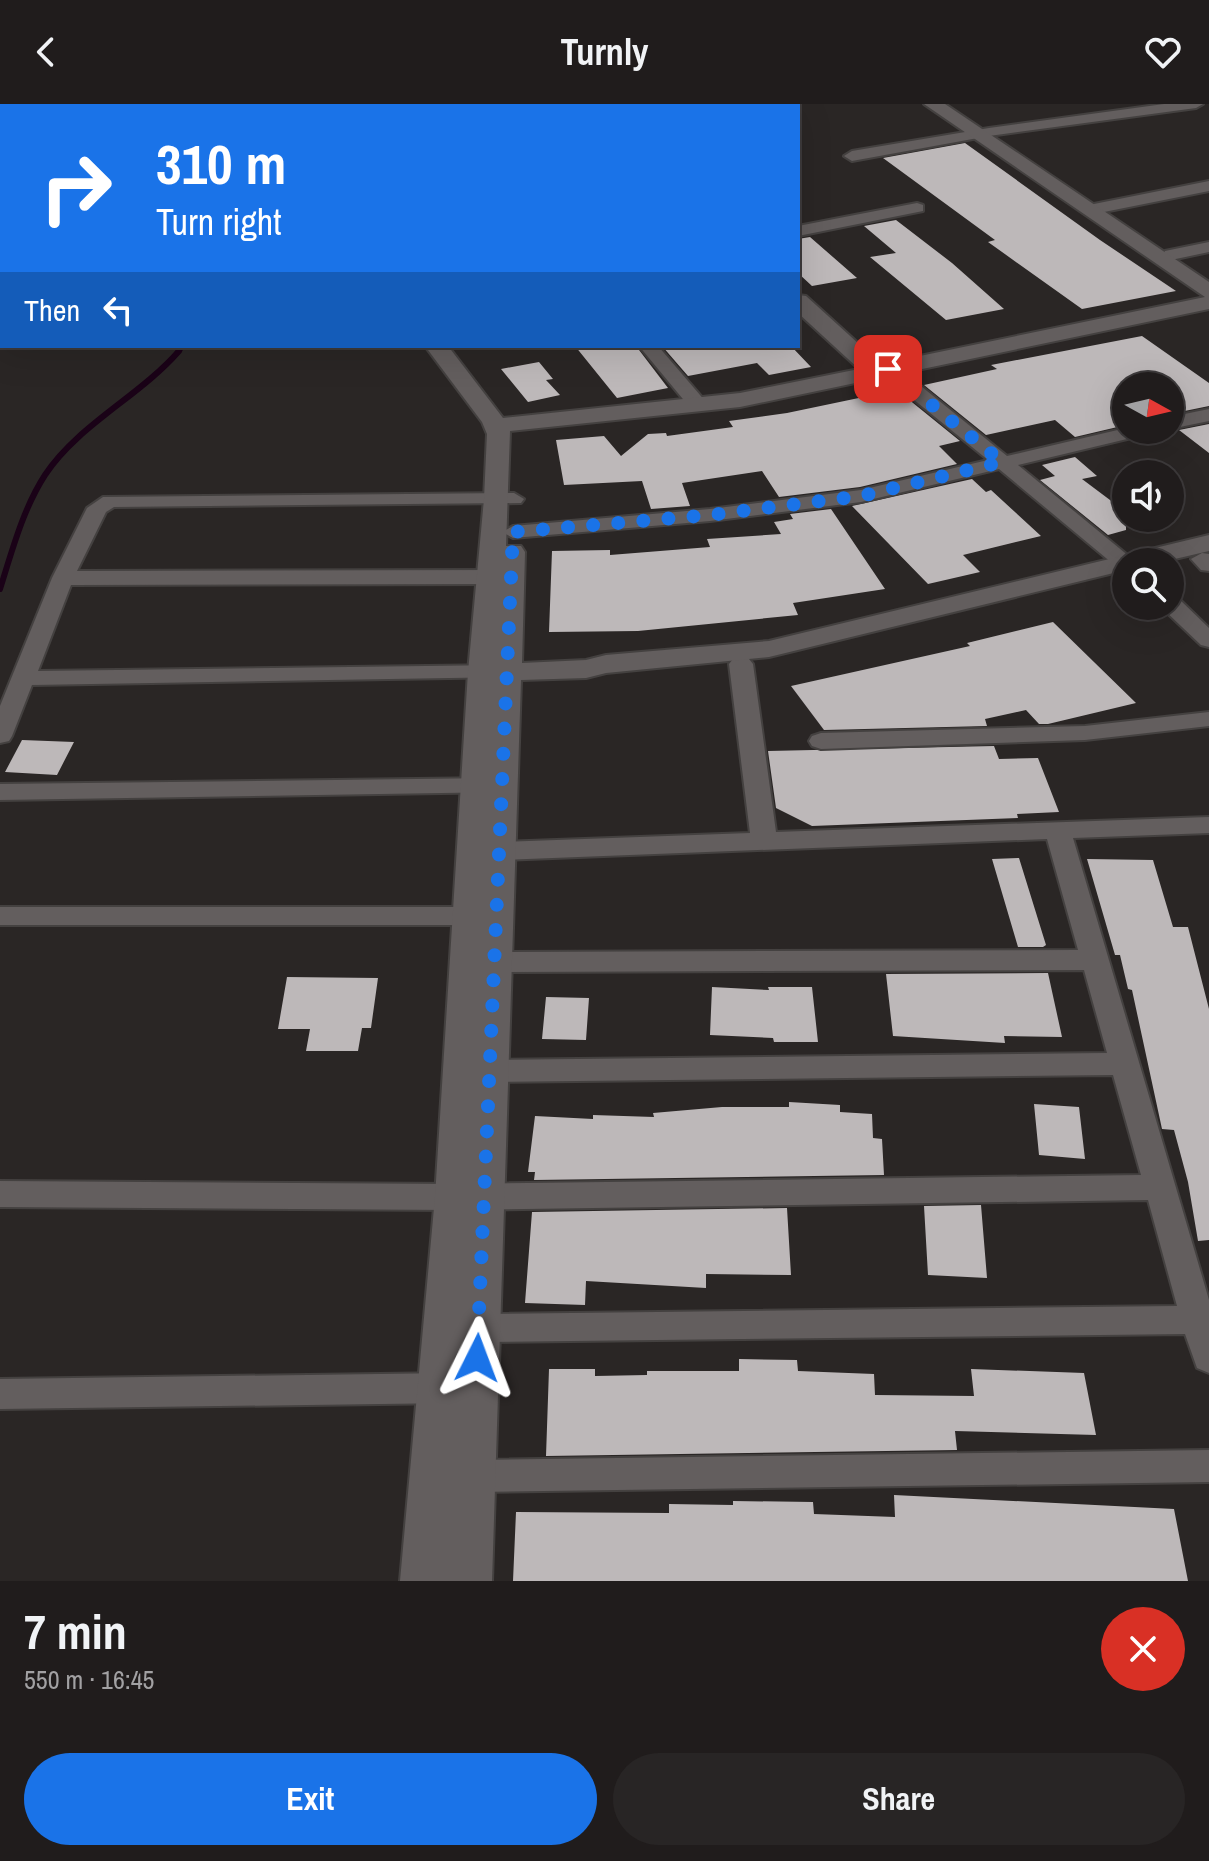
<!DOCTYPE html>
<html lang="en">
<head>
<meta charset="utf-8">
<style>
  body { margin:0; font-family:"Archivo Narrow",sans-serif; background:#282525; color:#f1f3f6; height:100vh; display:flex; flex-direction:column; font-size:30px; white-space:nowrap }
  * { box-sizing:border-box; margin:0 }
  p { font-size:26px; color:#a2a1a3 }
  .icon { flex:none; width:44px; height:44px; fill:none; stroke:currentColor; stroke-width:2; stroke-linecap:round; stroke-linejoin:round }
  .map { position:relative; height:1477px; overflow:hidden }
  .side { display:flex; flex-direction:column; background:#201c1c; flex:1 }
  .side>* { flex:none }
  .guide { position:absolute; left:0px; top:0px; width:800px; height:244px; box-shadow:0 8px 32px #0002,0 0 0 2px #3d3a3b; background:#1a73e8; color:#fff; overflow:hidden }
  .needle { width:52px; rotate:98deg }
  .fabs { position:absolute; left:1112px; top:268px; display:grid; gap:16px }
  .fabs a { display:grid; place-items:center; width:72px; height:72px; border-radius:50%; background:#201c1c; box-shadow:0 8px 32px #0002,0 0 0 2px #3d3a3b; font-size:40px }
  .pin { position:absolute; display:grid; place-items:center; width:68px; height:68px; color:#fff; margin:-34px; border-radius:16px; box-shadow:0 4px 12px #0006 }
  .me { position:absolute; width:88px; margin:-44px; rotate:3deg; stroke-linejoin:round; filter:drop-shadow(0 0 6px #0008) }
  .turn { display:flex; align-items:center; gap:28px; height:168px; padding:0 24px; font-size:36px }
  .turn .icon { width:104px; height:104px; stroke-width:2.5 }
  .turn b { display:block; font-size:56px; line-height:68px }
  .then { display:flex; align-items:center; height:76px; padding:0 24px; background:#0003; gap:16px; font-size:30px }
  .round { display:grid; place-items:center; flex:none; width:84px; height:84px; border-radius:42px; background:#282525 }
  .summary { display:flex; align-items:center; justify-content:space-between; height:136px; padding:0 24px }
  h1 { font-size:48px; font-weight:800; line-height:60px }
  .action { display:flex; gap:16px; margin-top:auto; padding:16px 24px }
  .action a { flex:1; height:92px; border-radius:48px; background:#1a73e8; color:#fff; font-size:32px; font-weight:800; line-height:92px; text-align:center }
  .action a+a { background:#282525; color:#f1f3f6 }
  header { display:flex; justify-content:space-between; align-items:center; height:104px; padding:0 24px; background:#201c1c; font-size:36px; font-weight:800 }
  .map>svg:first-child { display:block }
</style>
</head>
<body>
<header><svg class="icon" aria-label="back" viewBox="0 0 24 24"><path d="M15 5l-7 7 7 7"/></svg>Turnly<svg class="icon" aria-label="heart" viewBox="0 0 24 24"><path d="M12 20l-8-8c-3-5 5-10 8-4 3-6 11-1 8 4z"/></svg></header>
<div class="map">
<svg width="1209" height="1477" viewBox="0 0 1209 1477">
  <rect width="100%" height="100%" fill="#2a2625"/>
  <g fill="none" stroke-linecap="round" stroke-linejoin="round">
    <path stroke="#1a0217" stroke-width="5" d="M 177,249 L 183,242"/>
    <path stroke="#1a0217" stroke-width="6" d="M 0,485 C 12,447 23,405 45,371 C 78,321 140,292 179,247"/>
  </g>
  <path fill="#bdb8b9" d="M 965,39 L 1100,136 L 1176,187 L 1082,205 L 988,138 L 995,136 L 883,54 Z
    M 896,116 L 952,159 L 1004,205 L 946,216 L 870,153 L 896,149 L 864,122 Z
    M 810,133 L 857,174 L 812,182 L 798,169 L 798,135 Z
    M 1142,232 L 1209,279 L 1209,302 L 1170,310 L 1170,282 L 1126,282 L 1126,321 L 1075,333 L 1055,316 L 986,331 L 924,281 L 997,265 L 991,261 Z
    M 575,242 L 636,242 L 668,284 L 617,294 Z
    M 662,242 L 791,242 L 811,263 L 769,271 L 757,259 L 688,272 Z
    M 539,258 L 553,275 L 546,276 L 560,291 L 528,298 L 501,265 Z
    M 897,286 L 960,337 L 939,342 L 957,360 L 860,383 L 779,393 L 762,367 L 682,379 L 690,402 L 651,405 L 642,377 L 564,381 L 556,336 L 604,332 L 621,352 L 648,330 L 666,329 L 667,332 L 733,323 L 729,317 L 787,309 Z
    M 1209,320 L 1209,349 L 1179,326 Z
    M 1075,353 L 1097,372 L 1082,375 L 1126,408 L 1126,426 L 1108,431 L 1040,376 L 1055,372 L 1042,361 Z
    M 972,375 L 986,388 L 991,386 L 1041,432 L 963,451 L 980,468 L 928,480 L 852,402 Z
    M 831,405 L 885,485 L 793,499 L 798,511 L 638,527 L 549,528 L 552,447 L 610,446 L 610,451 L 710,443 L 707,435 L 781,430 L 774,418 L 793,415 L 790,410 Z
    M 1053,518 L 1136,599 L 1048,620 L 1039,620 L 1026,606 L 985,615 L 987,622 L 824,626 L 791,582 L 970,542 L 967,539 Z
    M 22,636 L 74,638 L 57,671 L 5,668 Z
    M 994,642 L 999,655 L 1038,654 L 1059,708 L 1017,710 L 1018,714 L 812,722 L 776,704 L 768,647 Z
    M 1019,754 L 1046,841 L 1043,843 L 1018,843 L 992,755 Z
    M 1087,755 L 1153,756 L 1173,823 L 1188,823 L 1209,905 L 1209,1136 L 1198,1137 L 1188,1078 L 1174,1026 L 1162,1025 L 1132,886 L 1128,885 L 1120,851 L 1115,851 Z
    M 1048,869 L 1062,933 L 1004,932 L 1005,939 L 893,932 L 886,870 Z
    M 287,873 L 378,874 L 371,924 L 362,924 L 358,947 L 306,947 L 310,925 L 278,925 Z
    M 712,883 L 769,886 L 768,883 L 812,883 L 818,938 L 774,938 L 773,934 L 710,931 Z
    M 546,893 L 589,894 L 586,936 L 542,935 Z
    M 789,998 L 840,1001 L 840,1008 L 872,1010 L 873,1034 L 882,1035 L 884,1071 L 534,1076 L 535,1068 L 528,1068 L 535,1012 L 593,1015 L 593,1011 L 654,1013 L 653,1009 L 722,1003 L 789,1003 Z
    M 1034,1000 L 1079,1003 L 1085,1055 L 1039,1051 Z
    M 981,1101 L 987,1174 L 928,1171 L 924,1102 Z
    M 787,1104 L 791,1171 L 706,1170 L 706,1184 L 586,1177 L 585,1201 L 525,1199 L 532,1108 Z
    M 739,1255 L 797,1256 L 798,1267 L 874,1270 L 875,1291 L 974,1292 L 971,1265 L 1084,1269 L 1096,1331 L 955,1327 L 957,1346 L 546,1352 L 549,1265 L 595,1265 L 595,1272 L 647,1271 L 647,1267 L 739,1267 Z
    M 894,1391 L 1174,1405 L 1188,1477 L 513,1477 L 516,1408 L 669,1409 L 669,1400 L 733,1401 L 733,1397 L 813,1398 L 814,1410 L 895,1413 Z"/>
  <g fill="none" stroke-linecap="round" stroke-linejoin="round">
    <defs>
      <path id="minor" d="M 1164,0 L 1203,0 L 1196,4 L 989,32 L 852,57 L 844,52 L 852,47 L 989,24 Z
        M 1209,77 L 1209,87 L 1089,111 L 1081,106 L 1089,101 Z
        M 917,99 L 923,101 L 923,107 L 798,132 L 798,122 Z
        M 1209,138 L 1209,148 L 1171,156 L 1163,151 L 1165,147 Z
        M 639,242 L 658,242 L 706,298 L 709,302 L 706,306 L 692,306 Z
        M 888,259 L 895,261 L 1007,352 L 1126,324 L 1151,326 L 1148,330 L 1018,361 L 1136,458 L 1126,458 L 1126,465 L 1118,464 L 999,365 L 861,398 L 710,417 L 513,434 L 502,428 L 513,422 L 710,405 L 861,386 L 988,356 L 881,269 L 879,265 Z
        M 1209,305 L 1209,317 L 1170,325 L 1170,313 Z
        M 514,389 L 524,395 L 521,399 L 114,403 L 106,408 L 77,467 L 511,466 L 522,473 L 511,480 L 71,481 L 38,567 L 503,561 L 511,563 L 515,568 L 511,573 L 32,581 L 12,632 L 9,637 L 0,639 L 0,602 L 52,474 L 87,404 L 103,393 Z
        M 1202,449 L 1209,450 L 1209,467 L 1201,466 L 1191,455 Z
        M 1170,492 L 1178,494 L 1209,524 L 1209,543 L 1201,541 L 1162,504 L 1170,502 Z
        M 741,553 L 749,555 L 753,560 L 776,728 L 1209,713 L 1209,729 L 1073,734 L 1209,1196 L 1209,1269 L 1197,1264 L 1185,1230 L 479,1238 L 467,1234 L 462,1224 L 467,1214 L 479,1210 L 1177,1202 L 1148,1096 L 454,1106 L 0,1103 L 0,1077 L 454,1080 L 1141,1071 L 1113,971 L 492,978 L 482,975 L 477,967 L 482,959 L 492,956 L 1107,949 L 1084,866 L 496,868 L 486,865 L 482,858 L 486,851 L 496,848 L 1078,846 L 1047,735 L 499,756 L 490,753 L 486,747 L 490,741 L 499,738 L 750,729 L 729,560 L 733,555 Z
        M 1209,608 L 1209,622 L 1085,636 L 821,645 L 812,642 L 809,637 L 812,632 L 821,629 L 1085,622 Z
        M 496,674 L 505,676 L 509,682 L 505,688 L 0,696 L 0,680 Z
        M 0,803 L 488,803 L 498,805 L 502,812 L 498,819 L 488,821 L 0,821 Z
        M 452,1269 L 464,1273 L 469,1284 L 464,1295 L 452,1299 L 0,1305 L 0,1275 Z
        M 1209,1346 L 1209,1378 L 474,1388 L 461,1384 L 456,1372 L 461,1360 L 474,1356 Z"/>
      <path id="tertiary" d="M 257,0 L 275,0 L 277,2 L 259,2 Z
        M 569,0 L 587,0 L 589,2 L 571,2 Z
        M 924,0 L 945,0 L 1209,178 L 1209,205 L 740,303 L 510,327 L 506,442 L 521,442 L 525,448 L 522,559 L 586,556 L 606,551 L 769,537 L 1209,431 L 1209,447 L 1162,458 L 1126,458 L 1126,466 L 769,553 L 606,569 L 586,574 L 521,576 L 492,1477 L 400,1477 L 435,1093 L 468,568 L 484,395 L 487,330 L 482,318 L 425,242 L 448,242 L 503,314 L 740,289 L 859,265 L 798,209 L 798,191 L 806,192 L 881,260 L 1205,193 Z
        M 0,52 L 2,52 L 2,64 L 0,64 Z"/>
      <path id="secondary" d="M 217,0 L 250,0 L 216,2 Z
        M 292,0 L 324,0 L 291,2 Z
        M 0,41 L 2,41 L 2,53 L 0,53 Z"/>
    </defs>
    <use href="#minor" stroke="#444140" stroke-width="4"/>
    <use href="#tertiary" stroke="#444140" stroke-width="4"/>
    <use href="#secondary" stroke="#444140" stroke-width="4"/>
    <use href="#minor" fill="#635e5e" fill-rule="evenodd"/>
    <use href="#tertiary" fill="#635e5e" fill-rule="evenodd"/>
    <use href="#secondary" fill="#635e5e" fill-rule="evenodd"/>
  </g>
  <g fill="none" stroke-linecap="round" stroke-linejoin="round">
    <path stroke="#1a73e8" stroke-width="14" stroke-dasharray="0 25.2" d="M 477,1254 L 513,428 L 710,411 L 861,392 L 1002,358 L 888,265"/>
  </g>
</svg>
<div class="fabs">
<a><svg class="needle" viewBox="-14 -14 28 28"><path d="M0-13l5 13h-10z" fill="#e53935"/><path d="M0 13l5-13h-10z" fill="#a2a1a3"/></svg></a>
<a><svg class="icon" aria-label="sound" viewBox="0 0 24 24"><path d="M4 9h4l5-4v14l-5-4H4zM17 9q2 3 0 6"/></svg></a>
<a><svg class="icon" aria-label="search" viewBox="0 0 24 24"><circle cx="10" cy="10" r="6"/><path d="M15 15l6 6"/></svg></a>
</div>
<div class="pin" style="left:888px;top:265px;background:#d93025"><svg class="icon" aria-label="arrive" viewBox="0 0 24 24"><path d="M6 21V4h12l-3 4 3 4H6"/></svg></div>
<svg class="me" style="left:477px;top:1254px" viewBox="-20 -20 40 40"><path d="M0-17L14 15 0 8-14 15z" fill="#1a73e8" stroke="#fff" stroke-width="4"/></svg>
<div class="guide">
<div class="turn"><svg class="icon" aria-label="right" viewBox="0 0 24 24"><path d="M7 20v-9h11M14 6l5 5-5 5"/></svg><div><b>310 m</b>Turn right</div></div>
<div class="then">Then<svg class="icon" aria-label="left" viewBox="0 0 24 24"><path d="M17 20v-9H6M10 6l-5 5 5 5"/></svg></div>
</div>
</div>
<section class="side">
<div class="summary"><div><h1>7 min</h1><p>550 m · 16:45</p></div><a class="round" style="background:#d93025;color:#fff"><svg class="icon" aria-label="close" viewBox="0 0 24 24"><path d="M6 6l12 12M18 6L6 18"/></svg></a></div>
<div class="action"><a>Exit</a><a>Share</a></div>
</section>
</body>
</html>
